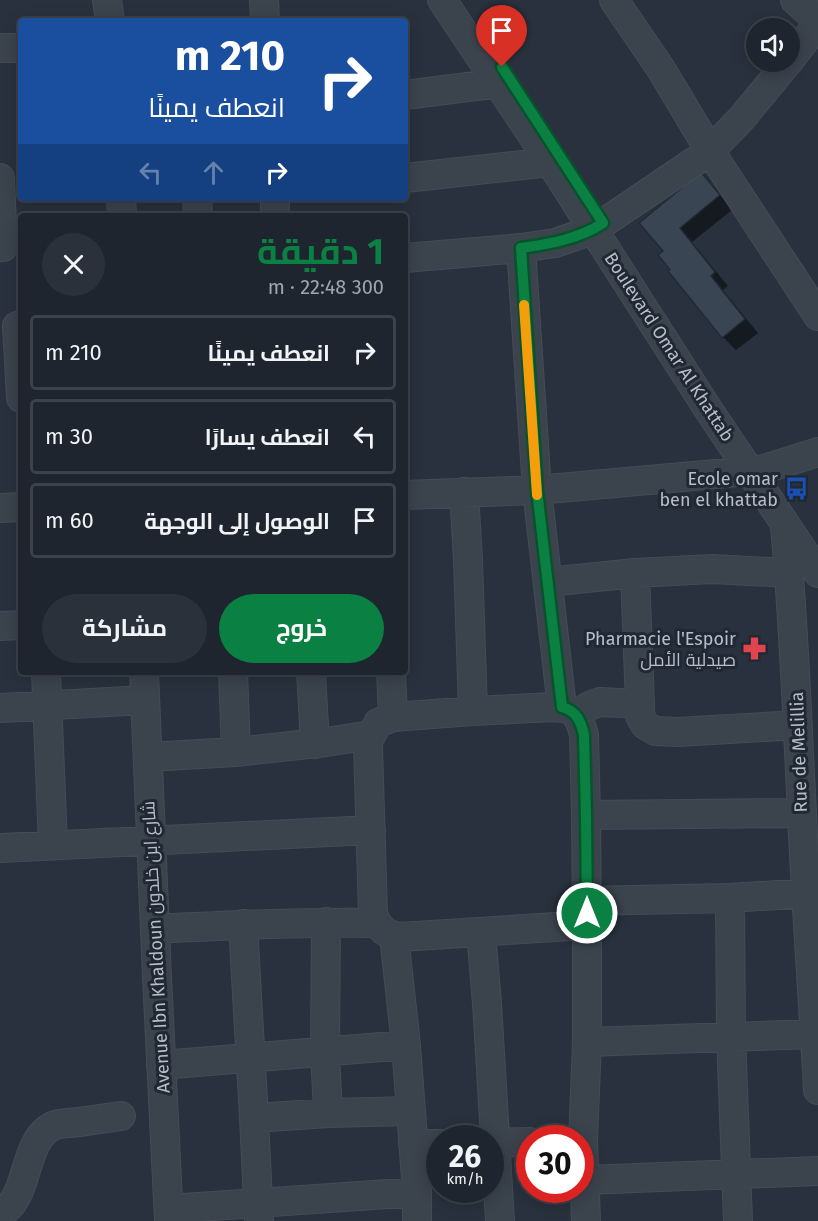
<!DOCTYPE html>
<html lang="ar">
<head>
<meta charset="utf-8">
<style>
  body { margin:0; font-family:"Fira Sans",Cairo,sans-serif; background:#2b313a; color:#f1f3f6; direction:rtl; height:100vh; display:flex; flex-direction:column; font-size:22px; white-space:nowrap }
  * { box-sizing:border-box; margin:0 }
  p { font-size:20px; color:#a1a5aa }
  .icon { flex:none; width:33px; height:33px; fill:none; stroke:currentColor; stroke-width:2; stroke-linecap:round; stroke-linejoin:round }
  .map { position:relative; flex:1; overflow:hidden; direction:ltr }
  .panel { position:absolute; left:18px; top:213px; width:390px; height:462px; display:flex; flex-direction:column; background:#1e252e; border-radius:6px; box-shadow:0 3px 15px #0003,0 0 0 2px #3c424a; direction:rtl }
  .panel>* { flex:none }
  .banner { position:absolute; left:18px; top:18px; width:390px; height:183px; border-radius:6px; box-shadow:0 3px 15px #0003,0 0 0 2px #3c424a; direction:rtl; background:#1a4fa0; color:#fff; overflow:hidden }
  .buttons { position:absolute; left:746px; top:18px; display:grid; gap:12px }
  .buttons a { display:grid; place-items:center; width:54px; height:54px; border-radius:50%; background:#1e252e; box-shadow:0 3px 15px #0003,0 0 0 2px #3c424a; font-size:30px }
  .speed { position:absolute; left:426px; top:1125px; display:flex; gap:12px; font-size:30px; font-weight:700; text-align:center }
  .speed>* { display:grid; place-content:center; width:78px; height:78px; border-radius:50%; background:#1e252e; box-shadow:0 3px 15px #0003,0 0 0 2px #3c424a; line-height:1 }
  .speed small { font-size:15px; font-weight:400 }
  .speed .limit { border:9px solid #d22; background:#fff; color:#111 }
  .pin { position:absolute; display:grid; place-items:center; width:51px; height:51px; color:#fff; margin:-62px -26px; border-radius:50% 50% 50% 0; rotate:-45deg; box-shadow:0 0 6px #0007 }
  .pin .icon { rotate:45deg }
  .me { position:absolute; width:66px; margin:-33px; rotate:0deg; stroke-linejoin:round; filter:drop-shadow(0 0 4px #0008) }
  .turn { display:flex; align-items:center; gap:21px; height:126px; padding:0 24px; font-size:27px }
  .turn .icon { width:78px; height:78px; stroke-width:2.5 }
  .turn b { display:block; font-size:42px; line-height:51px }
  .lanes { display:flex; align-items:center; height:57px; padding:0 24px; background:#0003; justify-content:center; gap:30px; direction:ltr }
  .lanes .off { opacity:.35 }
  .round { display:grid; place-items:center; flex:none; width:63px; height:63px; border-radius:32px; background:#2b313a }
  .head { display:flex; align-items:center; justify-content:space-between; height:102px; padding:0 24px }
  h1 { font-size:36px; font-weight:700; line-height:45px; color:#0b8043 }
  .action { display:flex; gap:12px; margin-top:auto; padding:12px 24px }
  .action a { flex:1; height:69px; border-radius:36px; background:#0b8043; color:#fff; font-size:24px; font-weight:700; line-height:69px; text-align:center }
  .action a+a { background:#2b313a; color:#f1f3f6 }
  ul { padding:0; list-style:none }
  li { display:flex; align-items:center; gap:18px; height:75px; margin:0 12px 9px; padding:0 12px; border:3px solid #3c424a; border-radius:6px }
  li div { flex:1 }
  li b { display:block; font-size:22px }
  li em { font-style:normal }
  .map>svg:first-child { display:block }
</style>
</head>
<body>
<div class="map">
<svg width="818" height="1221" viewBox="0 0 818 1221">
  <rect width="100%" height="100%" fill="#28313d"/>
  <path fill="#0007" d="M 701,174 L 715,188 L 732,210 L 692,242 L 728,286 L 723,290 L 758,333 L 736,350 L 723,337 L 665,251 Z"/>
  <path fill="#3a4553" stroke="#222a35" stroke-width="1.5" d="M 701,172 L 720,195 L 680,228 L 715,272 L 711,276 L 745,319 L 722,338 L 668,271 L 670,270 L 658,255 L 663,251 L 639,223 Z"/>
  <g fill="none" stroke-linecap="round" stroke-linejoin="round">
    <defs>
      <path id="minor" d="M 107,0 L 110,21
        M 264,0 L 265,21
        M 442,0 L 550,162 L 708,409 L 818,573
        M 614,0 L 661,69 L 710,151 L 818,316
        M 795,0 L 818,21
        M 0,48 L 21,48
        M 789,61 L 818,24
        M 405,95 L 499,83
        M 0,178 L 3,247
        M 405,178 L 550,162
        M 121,198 L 122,216
        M 197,198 L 198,216
        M 275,198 L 275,216
        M 521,248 L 537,490 L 562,707
        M 405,258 L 521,248 L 555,243 L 593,230 L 710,151 L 742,118 L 788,62
        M 17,326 L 21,398
        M 464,492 L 468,560 L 473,711
        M 405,495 L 537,490 L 749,471 L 764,469 L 818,452
        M 0,508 L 21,507
        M 785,527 C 794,622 797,718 802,813 C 806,906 813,998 818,1090
        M 635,573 L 640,704
        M 548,582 L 635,573 L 712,569 L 789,573
        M 0,626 L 21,625
        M 46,672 L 53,845
        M 144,672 L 157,977 L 169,1221
        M 233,672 L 236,752
        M 311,672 L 315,744
        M 391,672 L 393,717
        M 553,707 C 575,708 579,715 584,735 L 586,815 L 587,925 L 400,937 C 386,935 378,928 373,914 L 368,746 L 368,741 L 378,723 L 393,717 L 473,711 Z
        M 0,708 L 145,700
        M 577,716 L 589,706 L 600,702 L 640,704 L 640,716 L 645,725 L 655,731 L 678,732 L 798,725
        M 148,757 L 236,752 L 326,742 L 371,735
        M 586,815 L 802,813
        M 0,848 L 371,830
        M 730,898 L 731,1036 L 738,1221
        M 587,901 L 730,898 L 807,893
        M 326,922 L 325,1052 L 328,1113
        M 243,924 L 254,1118 L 259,1221
        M 155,929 C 229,925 302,922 376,923
        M 481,933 L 487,1003 L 500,1221
        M 394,936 L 406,1045 L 417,1192 L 417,1221
        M 587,1042 L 815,1034
        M 161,1065 L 406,1045
        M 254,1118 L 328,1113 L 411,1111
        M 490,1143 L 530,1142
        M 413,1144 L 440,1144
        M 585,1180 L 818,1171
        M 169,1209 L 417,1192
        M 0,1214 C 7,1209 12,1205 16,1197 C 28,1176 29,1135 55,1125 C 63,1123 71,1123 79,1122 C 93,1120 107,1118 121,1116
        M 586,1221 L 583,1140 L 587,1042 L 587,925"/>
    </defs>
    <use href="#minor" stroke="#454c57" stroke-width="30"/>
    <use href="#minor" stroke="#3b434d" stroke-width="28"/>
  </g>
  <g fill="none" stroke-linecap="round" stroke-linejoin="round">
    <defs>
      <path id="route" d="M 502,67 L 603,223 C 579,239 549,244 521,248 L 537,490 L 562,707 C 577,711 581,722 584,735 L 586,815 L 587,913"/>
    </defs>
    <use href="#route" stroke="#07532c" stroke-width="15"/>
    <use href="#route" stroke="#0b8043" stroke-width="10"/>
    <path stroke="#f59e0b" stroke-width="10" d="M 524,305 L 537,495"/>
  </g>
  <defs>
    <symbol id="bus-bare" viewBox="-9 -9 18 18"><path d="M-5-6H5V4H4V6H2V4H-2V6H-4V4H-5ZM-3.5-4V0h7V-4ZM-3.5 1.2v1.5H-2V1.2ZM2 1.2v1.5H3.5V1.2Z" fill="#1a4fb4" stroke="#202833" stroke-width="2.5" paint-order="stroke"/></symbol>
    <symbol id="pharmacy-bare" viewBox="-9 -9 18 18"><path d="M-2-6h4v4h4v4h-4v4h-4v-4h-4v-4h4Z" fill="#e0444e" stroke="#202833" stroke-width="2.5" paint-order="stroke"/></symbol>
  </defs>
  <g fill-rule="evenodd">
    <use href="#bus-bare" x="780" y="472" width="33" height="33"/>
    <use href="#pharmacy-bare" x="738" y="632" width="33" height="33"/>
  </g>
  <g text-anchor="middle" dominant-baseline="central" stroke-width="6" stroke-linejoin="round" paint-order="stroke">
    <g font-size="18" fill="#b8bec8" stroke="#202833">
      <text transform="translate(669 347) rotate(57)">Boulevard Omar Al Khattab</text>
      <text transform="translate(799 752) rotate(-92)">Rue de Melillia</text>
      <text transform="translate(156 947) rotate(-93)">Avenue Ibn Khaldoun شارع ابن خلدون</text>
    </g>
    <g font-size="18" fill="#b8bec8" stroke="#202833" text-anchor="end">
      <text x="778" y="479">Ecole omar<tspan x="778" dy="21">ben el khattab</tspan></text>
      <text x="736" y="639">Pharmacie l'Espoir<tspan x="736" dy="21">صيدلية الأمل</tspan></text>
    </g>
  </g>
</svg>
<div class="buttons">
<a><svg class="icon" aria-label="sound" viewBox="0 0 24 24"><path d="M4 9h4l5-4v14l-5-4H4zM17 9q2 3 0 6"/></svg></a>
</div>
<div class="speed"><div>26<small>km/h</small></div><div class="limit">30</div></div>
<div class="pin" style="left:502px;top:67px;background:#d93025"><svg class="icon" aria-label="arrive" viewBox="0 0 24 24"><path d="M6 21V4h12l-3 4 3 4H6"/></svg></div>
<svg class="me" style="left:587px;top:913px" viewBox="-20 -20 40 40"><circle r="17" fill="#0b8043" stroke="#fff" stroke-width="3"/><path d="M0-11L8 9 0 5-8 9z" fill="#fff"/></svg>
<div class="banner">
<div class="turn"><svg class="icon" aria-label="right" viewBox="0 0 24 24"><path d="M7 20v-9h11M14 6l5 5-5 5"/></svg><div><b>210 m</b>انعطف يمينًا</div></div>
<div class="lanes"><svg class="icon off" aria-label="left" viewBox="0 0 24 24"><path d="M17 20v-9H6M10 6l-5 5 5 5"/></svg><svg class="icon off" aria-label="ahead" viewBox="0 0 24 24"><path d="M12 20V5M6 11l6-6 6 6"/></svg><svg class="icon" aria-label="right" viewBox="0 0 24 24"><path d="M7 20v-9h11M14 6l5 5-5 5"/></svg></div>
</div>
<section class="panel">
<div class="head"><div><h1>1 دقيقة</h1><p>300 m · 22:48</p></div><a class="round"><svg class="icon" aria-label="close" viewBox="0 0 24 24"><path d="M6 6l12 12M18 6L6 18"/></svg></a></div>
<ul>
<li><svg class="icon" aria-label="right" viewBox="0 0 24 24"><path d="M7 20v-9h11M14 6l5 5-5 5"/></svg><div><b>انعطف يمينًا</b></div><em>210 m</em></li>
<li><svg class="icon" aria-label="left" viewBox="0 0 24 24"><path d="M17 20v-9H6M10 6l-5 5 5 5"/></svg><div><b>انعطف يسارًا</b></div><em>30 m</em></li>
<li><svg class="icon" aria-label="arrive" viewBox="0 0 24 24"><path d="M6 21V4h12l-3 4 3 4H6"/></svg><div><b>الوصول إلى الوجهة</b></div><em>60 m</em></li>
</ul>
<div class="action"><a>خروج</a><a>مشاركة</a></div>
</section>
</div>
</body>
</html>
